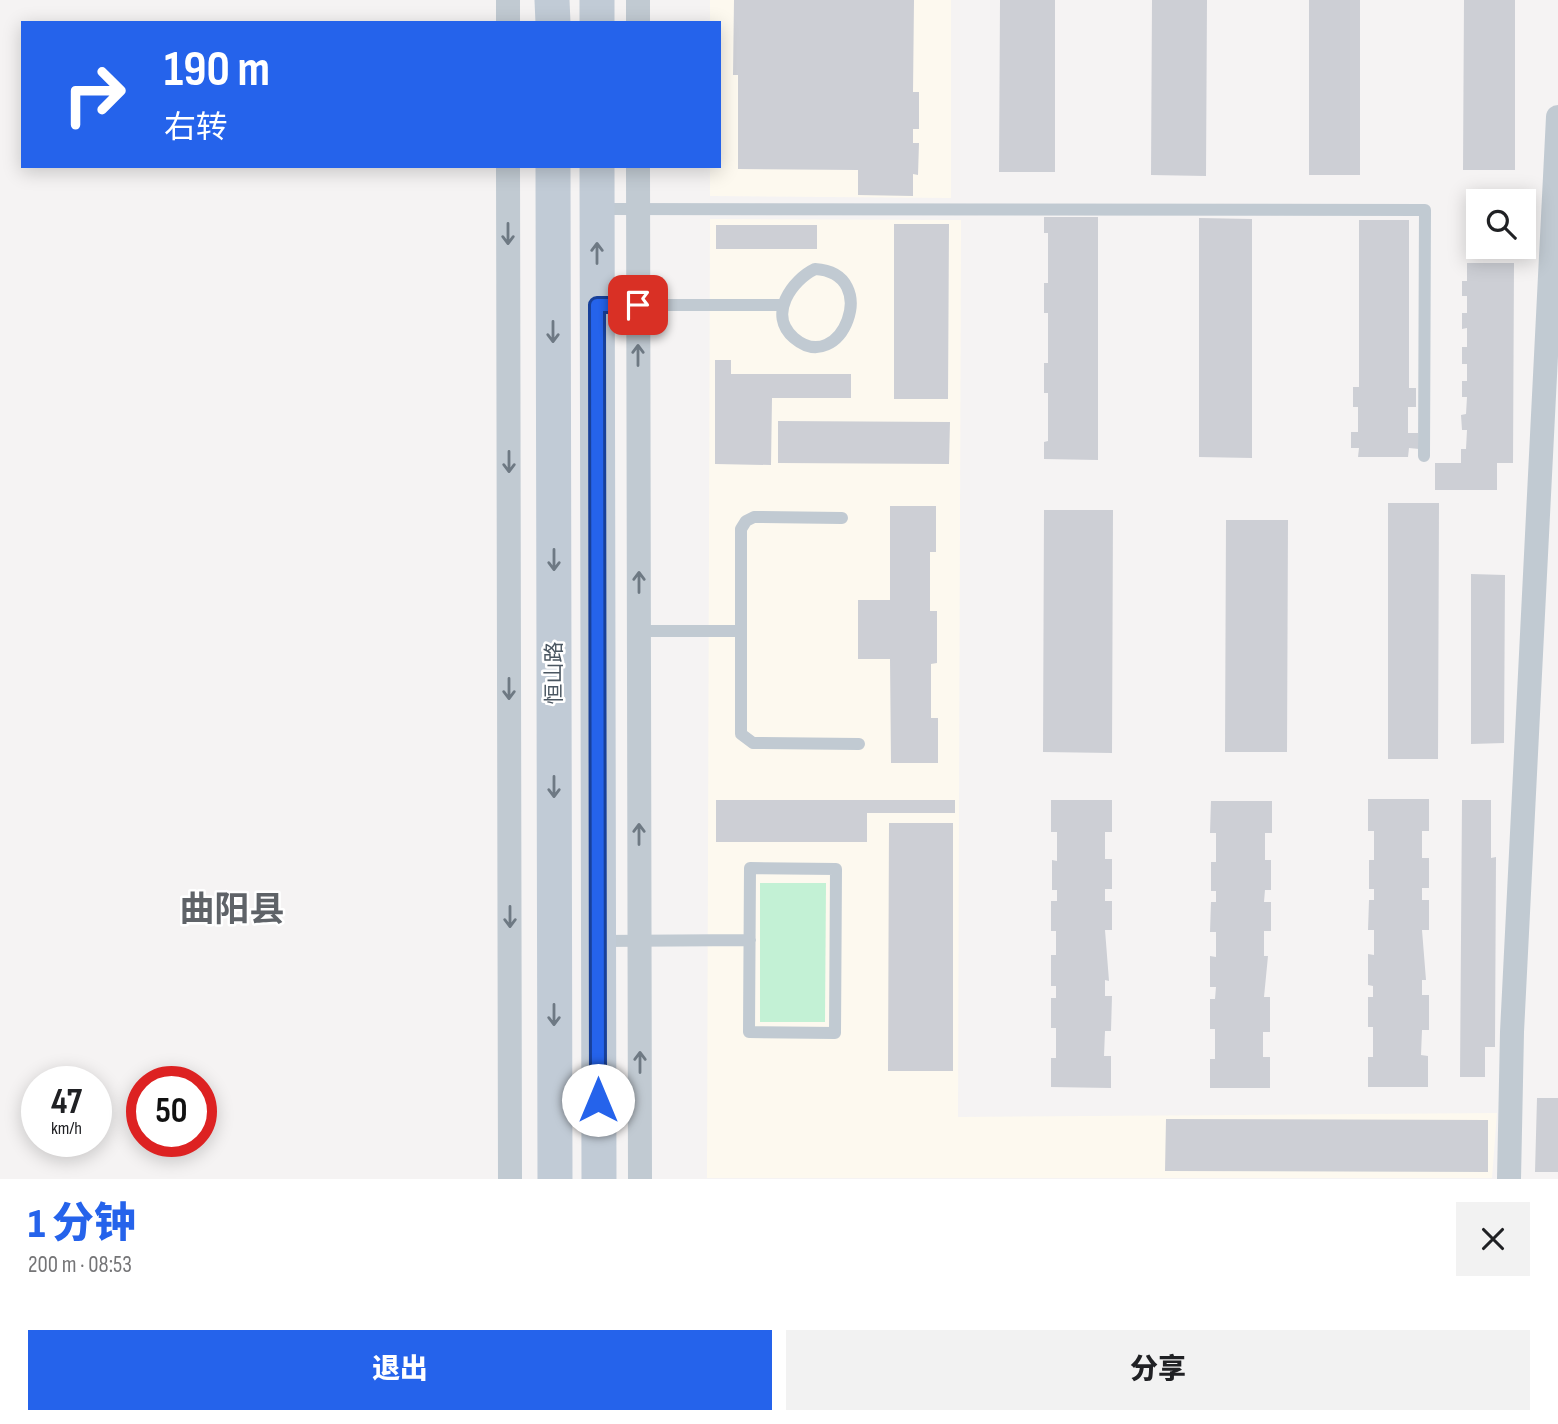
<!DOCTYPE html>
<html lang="zh">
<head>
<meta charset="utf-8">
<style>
  body { margin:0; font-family:"Sofia Sans Condensed","Noto Sans SC",sans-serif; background:#f2f2f2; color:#202124; height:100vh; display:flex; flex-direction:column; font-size:26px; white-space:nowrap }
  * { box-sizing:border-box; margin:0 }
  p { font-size:23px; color:#757577 }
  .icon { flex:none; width:38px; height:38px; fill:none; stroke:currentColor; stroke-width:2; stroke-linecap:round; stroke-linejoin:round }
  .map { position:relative; height:1179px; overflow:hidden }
  .drawer { display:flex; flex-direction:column; background:#fff; flex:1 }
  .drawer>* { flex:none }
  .banner { position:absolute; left:21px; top:21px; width:700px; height:147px; border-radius:0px; box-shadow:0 4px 18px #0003; background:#2563eb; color:#fff; overflow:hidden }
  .fabs { position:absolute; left:1466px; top:189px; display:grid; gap:14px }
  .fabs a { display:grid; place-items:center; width:70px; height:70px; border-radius:0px; background:#fff; box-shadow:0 4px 18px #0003; font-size:35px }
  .speed { position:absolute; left:21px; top:1066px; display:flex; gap:14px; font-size:35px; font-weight:700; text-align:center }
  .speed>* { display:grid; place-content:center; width:91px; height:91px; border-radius:50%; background:#fff; box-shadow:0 4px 18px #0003; line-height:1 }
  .speed small { font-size:18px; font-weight:400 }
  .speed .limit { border:10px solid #d22; background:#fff; color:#111 }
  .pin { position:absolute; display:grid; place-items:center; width:60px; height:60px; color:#fff; margin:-30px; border-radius:14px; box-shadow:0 4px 10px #0006 }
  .me { position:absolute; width:77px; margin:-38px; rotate:0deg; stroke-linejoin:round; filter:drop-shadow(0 0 5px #0008) }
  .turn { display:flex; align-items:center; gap:24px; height:147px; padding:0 28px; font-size:32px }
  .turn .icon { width:91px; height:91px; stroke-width:2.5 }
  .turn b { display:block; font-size:49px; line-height:60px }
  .round { display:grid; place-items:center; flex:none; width:74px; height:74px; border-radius:0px; background:#f2f2f2 }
  .summary { display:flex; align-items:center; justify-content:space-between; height:119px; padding:0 28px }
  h1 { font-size:42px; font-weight:800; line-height:52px; color:#2563eb }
  .action { display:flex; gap:14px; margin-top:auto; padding:14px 28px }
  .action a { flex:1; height:80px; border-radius:0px; background:#2563eb; color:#fff; font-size:28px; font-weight:800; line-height:80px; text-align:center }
  .action a+a { background:#f2f2f2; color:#202124 }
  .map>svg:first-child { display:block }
</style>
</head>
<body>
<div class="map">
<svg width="1558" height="1179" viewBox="0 0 1558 1179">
  <rect width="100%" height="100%" fill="#f5f3f3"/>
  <path fill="#fdf9ef" d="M 710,0 L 951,0 L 951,198 L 710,196 L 710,166 L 719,166 L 719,23 L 710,23 Z
    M 710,219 L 961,220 L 958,1117 L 1497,1113 L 1492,1178 L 707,1178 Z"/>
  <path fill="#c3f1d5" d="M 760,883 L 826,883 L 825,1022 L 760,1022 Z"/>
  <path fill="#cdcfd5" d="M 734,0 L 914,0 L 913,92 L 919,92 L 919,129 L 913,129 L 913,143 L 919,143 L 918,175 L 913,174 L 913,196 L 858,195 L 858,170 L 738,169 L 738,75 L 733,75 Z
    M 1000,0 L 1055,0 L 1055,172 L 999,172 Z
    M 1152,0 L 1207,0 L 1206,176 L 1151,175 Z
    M 1309,0 L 1360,0 L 1360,175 L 1309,175 Z
    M 1464,0 L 1515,0 L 1515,170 L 1463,170 Z
    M 1044,217 L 1098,217 L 1098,460 L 1044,459 L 1044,442 L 1048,441 L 1048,393 L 1044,393 L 1044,363 L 1048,363 L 1048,313 L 1044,313 L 1044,283 L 1048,283 L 1048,233 L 1044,233 Z
    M 1199,218 L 1252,219 L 1252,458 L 1199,457 Z
    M 1359,220 L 1409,220 L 1409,388 L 1416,388 L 1416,407 L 1408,407 L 1408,433 L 1418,433 L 1419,449 L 1409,448 L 1408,457 L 1358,457 L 1359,448 L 1351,448 L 1351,432 L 1358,432 L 1358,407 L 1353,407 L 1353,387 L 1359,387 Z
    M 894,224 L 949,224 L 948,399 L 894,399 Z
    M 716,225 L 817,225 L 817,249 L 716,249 Z
    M 1467,263 L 1514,263 L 1513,463 L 1497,463 L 1497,490 L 1435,490 L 1435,463 L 1461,463 L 1461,449 L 1466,449 L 1467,430 L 1462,430 L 1461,415 L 1466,414 L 1467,397 L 1462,397 L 1462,381 L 1467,381 L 1467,364 L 1462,364 L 1462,347 L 1467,347 L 1467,328 L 1462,329 L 1462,313 L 1467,313 L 1467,296 L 1462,296 L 1462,281 L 1467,281 Z
    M 715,360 L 731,360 L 731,374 L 851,374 L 851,398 L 772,398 L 771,465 L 715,464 Z
    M 778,421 L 950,422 L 949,464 L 778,463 Z
    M 1388,503 L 1439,503 L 1438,759 L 1388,759 Z
    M 890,506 L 936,506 L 936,552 L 930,552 L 930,611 L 937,611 L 937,663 L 931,664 L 931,718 L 938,718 L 938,763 L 891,763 L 890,659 L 858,659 L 858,600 L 890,600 Z
    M 1044,510 L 1113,510 L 1112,753 L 1043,752 Z
    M 1226,520 L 1288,520 L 1287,752 L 1225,752 Z
    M 1471,574 L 1505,575 L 1504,743 L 1471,744 Z
    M 1368,799 L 1429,799 L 1429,831 L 1422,831 L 1422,858 L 1429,858 L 1429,888 L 1422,888 L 1422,900 L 1429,900 L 1429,930 L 1422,930 L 1426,980 L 1422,980 L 1422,995 L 1429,995 L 1429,1030 L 1422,1030 L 1421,1055 L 1428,1056 L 1428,1087 L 1368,1087 L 1368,1057 L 1373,1057 L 1373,1027 L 1368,1027 L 1368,997 L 1373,997 L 1373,986 L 1368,985 L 1368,954 L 1374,955 L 1374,930 L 1368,930 L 1369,900 L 1374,900 L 1374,889 L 1369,889 L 1369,860 L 1374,860 L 1374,831 L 1368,831 Z
    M 716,800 L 955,800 L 955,813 L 867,813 L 867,842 L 716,842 Z
    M 1051,800 L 1112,800 L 1112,832 L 1105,832 L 1105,859 L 1112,859 L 1112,889 L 1105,889 L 1105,901 L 1112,901 L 1112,930 L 1105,930 L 1109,981 L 1105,980 L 1105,996 L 1112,996 L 1111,1031 L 1105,1031 L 1104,1056 L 1111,1056 L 1111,1088 L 1051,1087 L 1051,1058 L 1056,1058 L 1056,1028 L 1051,1028 L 1051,998 L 1056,998 L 1056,986 L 1051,986 L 1051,955 L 1056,955 L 1056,931 L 1051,931 L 1051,901 L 1057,901 L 1057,890 L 1052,890 L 1052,860 L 1057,861 L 1057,832 L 1051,832 Z
    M 1462,800 L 1491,800 L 1491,858 L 1496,857 L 1495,1047 L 1485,1047 L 1485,1077 L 1460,1077 Z
    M 1211,801 L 1272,801 L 1272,833 L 1265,833 L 1265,860 L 1271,860 L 1271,890 L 1265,890 L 1264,902 L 1271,902 L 1271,931 L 1264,931 L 1264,956 L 1268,956 L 1264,997 L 1270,997 L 1270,1032 L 1263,1032 L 1263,1057 L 1270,1057 L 1270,1088 L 1210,1088 L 1210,1059 L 1215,1059 L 1215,1029 L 1210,1029 L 1210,999 L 1215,999 L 1216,987 L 1210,987 L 1210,956 L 1216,957 L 1216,932 L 1210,932 L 1211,902 L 1216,902 L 1216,891 L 1211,891 L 1211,862 L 1216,862 L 1216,833 L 1210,833 Z
    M 889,823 L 953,823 L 953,1071 L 888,1071 Z
    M 1537,1098 L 1558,1098 L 1558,1172 L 1535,1172 Z
    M 1166,1119 L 1488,1120 L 1488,1172 L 1165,1171 Z"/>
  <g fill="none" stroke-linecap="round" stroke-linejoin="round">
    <path stroke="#c1cad2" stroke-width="12" d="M 601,209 L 1425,210 L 1424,456
      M 815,269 C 883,273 841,378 794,338 C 767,315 792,280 815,269 Z
      M 601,305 L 783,305
      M 842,518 L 754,517 L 746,521 L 741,529 L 741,734 L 753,743 L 859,744
      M 639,631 L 741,631
      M 750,868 L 836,869 L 835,1033 L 749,1032 Z
      M 600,941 L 750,940"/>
    <path stroke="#c1cad2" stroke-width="24" d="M 508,0 L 508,23
      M 638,0 L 638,23
      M 508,166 L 510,1179
      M 638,166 L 640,1179
      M 1509,1179 L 1512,1032 L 1558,117"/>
    <path stroke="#c1cbd6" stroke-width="35" d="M 552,0 L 553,23
      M 597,0 L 597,23
      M 553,166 L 555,1179
      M 597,166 L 599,1179"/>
  </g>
  <defs><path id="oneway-shaft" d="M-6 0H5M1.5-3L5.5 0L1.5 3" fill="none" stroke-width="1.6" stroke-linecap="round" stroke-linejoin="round" transform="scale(1.75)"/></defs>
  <g stroke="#6e7983">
    <use href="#oneway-shaft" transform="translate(508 234) rotate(90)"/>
    <use href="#oneway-shaft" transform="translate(638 355) rotate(-90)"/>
    <use href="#oneway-shaft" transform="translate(509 462) rotate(90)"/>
    <use href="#oneway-shaft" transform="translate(639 582) rotate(-90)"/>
    <use href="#oneway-shaft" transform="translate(509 689) rotate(90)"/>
    <use href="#oneway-shaft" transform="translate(639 834) rotate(-90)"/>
    <use href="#oneway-shaft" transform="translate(510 917) rotate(90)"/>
    <use href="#oneway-shaft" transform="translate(640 1062) rotate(-90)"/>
  </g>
  <g stroke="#6e7984">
    <use href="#oneway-shaft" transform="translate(597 253) rotate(-90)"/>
    <use href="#oneway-shaft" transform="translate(553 332) rotate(90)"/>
    <use href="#oneway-shaft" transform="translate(554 560) rotate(90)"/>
    <use href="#oneway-shaft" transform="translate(554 787) rotate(90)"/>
    <use href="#oneway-shaft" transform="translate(554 1015) rotate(90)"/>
  </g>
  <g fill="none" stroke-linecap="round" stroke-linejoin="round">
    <defs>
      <path id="route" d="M 598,1100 L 597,305 L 638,305"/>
    </defs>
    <use href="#route" stroke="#184099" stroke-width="18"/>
    <use href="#route" stroke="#2563eb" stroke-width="12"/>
  </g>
  <g text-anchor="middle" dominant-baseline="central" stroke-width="5" stroke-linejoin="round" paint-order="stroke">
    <g font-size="21" fill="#4a5661" stroke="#fff">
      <text transform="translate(554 673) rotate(-90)">恒山路</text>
    </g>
    <g font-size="35" font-weight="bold" fill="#5f6368" stroke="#fff">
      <text x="232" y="910">曲阳县</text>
    </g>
  </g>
</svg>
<div class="fabs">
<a><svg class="icon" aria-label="search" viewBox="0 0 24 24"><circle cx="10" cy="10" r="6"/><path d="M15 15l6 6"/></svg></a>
</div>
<div class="speed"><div>47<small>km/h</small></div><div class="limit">50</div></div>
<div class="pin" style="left:638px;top:305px;background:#d93025"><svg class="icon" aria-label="arrive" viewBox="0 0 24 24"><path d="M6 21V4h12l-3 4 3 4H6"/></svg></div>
<svg class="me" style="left:598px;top:1100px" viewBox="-20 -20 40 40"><circle r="19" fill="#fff"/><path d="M0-13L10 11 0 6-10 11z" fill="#2563eb"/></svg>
<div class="banner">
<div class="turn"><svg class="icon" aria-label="right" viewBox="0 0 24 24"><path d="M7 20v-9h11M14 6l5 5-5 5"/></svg><div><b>190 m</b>右转</div></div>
</div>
</div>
<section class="drawer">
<div class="summary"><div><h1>1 分钟</h1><p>200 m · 08:53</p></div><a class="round"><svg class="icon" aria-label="close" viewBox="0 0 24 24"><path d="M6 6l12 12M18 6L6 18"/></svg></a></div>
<div class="action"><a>退出</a><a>分享</a></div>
</section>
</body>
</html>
